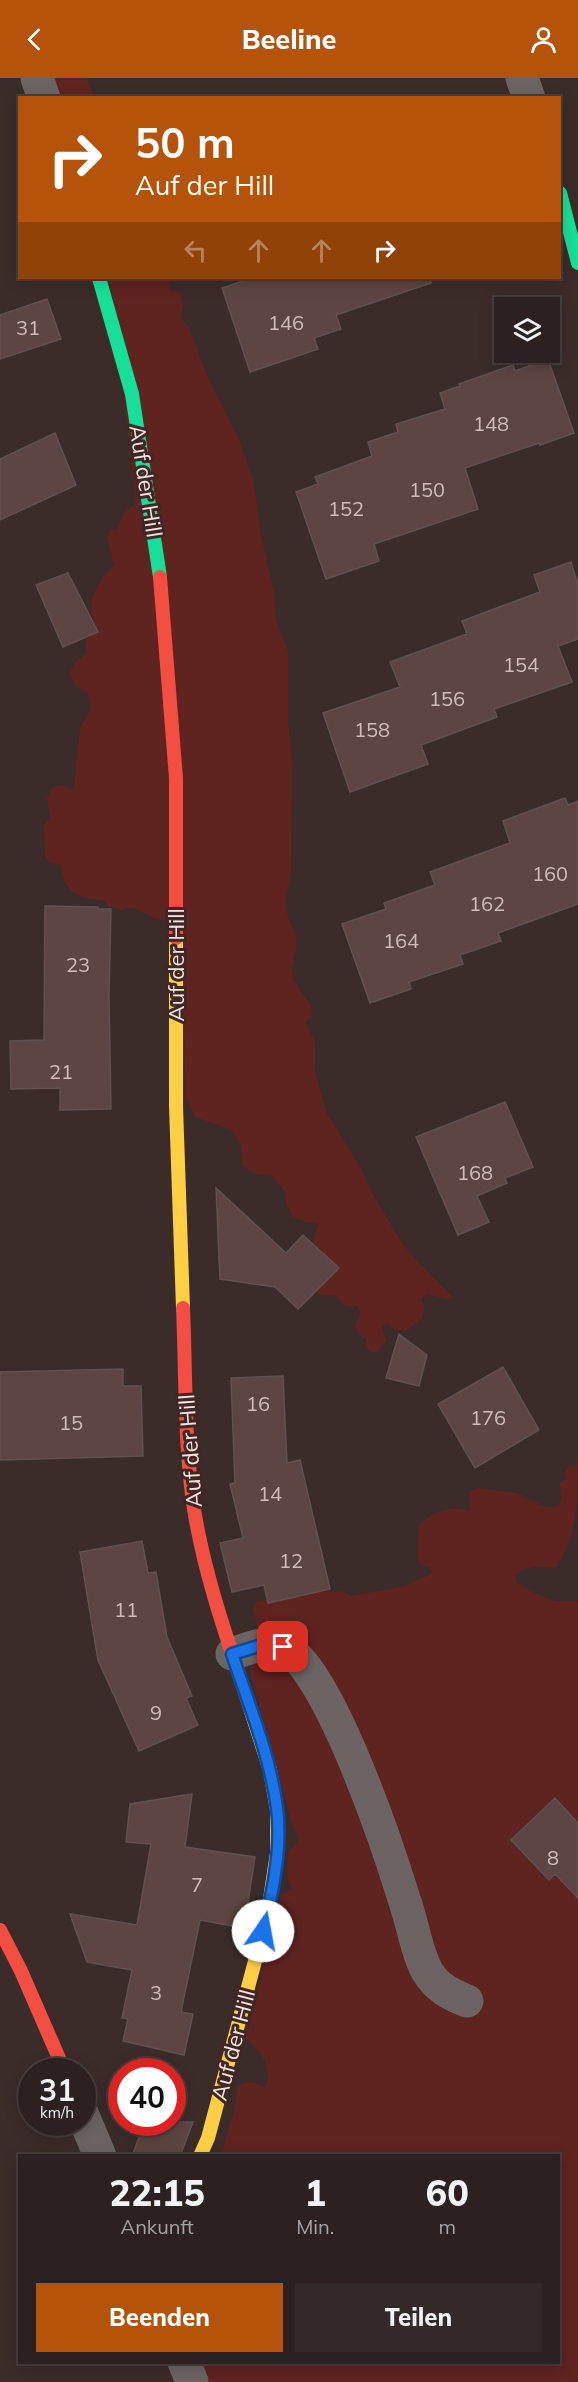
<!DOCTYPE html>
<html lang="de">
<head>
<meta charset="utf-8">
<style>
  body { margin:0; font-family:Mulish,sans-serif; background:#342929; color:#f1f3f6; height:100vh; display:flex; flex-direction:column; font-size:22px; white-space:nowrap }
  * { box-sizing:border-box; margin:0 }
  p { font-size:20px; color:#a6a3a5 }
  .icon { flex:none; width:33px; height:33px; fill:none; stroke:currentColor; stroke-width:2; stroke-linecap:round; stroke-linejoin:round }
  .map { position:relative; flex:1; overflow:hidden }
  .drawer { position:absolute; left:18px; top:2076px; width:542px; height:210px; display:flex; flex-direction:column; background:#2c2120; border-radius:0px; box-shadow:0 3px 15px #0003,0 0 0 2px #483e3e }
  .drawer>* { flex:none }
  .banner { position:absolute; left:18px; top:18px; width:543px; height:183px; border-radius:0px; box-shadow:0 3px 15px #0003,0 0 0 2px #483e3e; background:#b45309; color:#fff; overflow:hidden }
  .fabs { position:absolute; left:494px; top:219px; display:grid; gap:12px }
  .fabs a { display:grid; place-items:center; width:66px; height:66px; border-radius:0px; background:#2c2120; box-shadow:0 3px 15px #0003,0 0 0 2px #483e3e; font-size:30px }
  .speed { position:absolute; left:18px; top:1980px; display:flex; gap:12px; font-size:30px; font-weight:700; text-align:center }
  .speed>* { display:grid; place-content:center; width:78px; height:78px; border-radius:50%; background:#2c2120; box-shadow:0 3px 15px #0003,0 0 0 2px #483e3e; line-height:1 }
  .speed small { font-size:15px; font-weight:400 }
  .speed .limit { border:9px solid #d22; background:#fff; color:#111 }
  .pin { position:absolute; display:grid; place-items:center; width:51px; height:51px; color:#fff; margin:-26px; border-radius:12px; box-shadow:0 3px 9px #0006 }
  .me { position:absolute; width:66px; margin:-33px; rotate:12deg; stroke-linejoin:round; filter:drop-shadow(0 0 4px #0008) }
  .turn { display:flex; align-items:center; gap:21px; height:126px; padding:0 18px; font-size:27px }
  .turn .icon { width:78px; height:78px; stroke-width:2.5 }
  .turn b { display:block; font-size:42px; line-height:51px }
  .lanes { display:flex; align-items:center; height:57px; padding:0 18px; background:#0003; justify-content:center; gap:30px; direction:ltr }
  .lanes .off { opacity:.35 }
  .eta { display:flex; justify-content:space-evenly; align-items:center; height:102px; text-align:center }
  .eta b { font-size:36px; font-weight:800; line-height:42px }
  .action { display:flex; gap:12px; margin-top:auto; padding:12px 18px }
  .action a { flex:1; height:69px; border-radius:0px; background:#b45309; color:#fff; font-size:24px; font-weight:800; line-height:69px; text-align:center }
  .action a+a { background:#342929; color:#f1f3f6 }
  header { display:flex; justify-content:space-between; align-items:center; height:78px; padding:0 18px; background:#b45309; color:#fff; font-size:27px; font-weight:800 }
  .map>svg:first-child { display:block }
</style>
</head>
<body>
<header><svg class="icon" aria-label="back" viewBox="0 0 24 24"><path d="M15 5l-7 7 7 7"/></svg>Beeline<svg class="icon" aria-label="person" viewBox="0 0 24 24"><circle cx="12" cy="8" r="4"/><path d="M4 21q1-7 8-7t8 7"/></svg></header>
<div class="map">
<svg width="578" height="2304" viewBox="0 0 578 2304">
  <rect width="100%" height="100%" fill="#3b2c2a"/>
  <path fill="#5f2320" d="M 52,0 L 87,0 L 94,19 L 57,19 Z
    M 110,200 L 169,200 L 170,212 L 177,213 C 184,222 185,228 180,238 L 190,252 L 206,295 L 240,364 L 254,404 L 261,457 L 274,514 L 276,542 L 288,573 L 288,642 L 292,683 L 291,791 L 286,824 L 288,839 L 296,857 L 296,871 L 292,889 L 294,902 L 312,930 L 311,939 L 305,944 L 315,964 L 315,993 L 327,1036 L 361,1090 L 374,1118 L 400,1162 L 414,1180 L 453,1219 L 452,1222 L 426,1216 L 421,1222 L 425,1230 L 422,1240 L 408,1252 L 395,1252 L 388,1245 L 382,1249 L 386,1262 L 379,1273 L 373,1275 L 366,1268 L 366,1260 L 359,1257 L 355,1248 L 360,1236 L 358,1228 L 346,1228 L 335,1217 L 320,1217 L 317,1215 C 316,1188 308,1172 319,1145 L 306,1144 L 293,1139 L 287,1127 L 285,1114 L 271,1097 L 254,1096 L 242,1087 L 241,1067 L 232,1052 L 195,1039 L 186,1019 L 180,844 C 173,843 166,843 160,842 C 145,838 137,825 122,832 L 108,828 L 103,822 C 79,822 62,813 61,787 L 49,784 L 45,778 L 44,747 L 50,741 L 47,719 L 52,709 L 63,707 L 70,712 L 74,709 L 80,650 L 91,630 L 88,616 L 77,609 L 69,596 L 77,583 L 86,575 L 86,560 L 92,545 L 91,521 L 102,500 L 114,487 L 107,458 L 110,451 L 116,452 L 125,434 L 136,425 Z
    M 578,1381 C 578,1419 578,1459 556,1489 C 540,1490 527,1486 515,1498 L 517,1505 C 525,1510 549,1523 558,1523 C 567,1524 569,1521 578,1524 L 578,2304 L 196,2304 L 197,2284 L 558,2284 L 558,2078 L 221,2077 L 234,2032 L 237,2008 C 249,2002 254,2003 265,2011 C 273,1988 262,1975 246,1960 L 281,1817 L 292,1811 L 287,1800 L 288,1773 L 298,1765 L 297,1757 L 292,1745 L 249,1591 L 265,1555 L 257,1547 L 253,1529 L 257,1523 L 269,1521 L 313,1503 L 331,1514 L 344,1513 L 350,1518 L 401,1509 L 429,1497 L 432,1494 L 431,1491 L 421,1487 L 417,1479 L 419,1447 C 432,1434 452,1426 470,1433 L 469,1414 L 477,1410 L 517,1415 L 546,1429 L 559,1428 L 561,1420 L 560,1405 L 566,1402 L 564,1396 L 569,1388 L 575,1390 Z"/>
  <path fill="#5d4543" stroke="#5f5250" stroke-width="1.5" d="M 252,200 L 430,200 L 431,205 L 336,237 L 341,251 L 314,260 L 318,271 L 250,294 L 222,210 Z
    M 47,221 L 61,261 L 0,281 L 0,237 Z
    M 548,281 L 574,355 L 540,367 L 539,365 L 465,390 L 478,431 L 374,466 L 379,483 L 326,501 L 296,414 L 318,406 L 315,399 L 372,378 L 368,364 L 398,354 L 396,346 L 445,331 L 440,315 L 460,308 L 459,306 L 513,287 L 515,293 Z
    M 55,355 L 76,407 L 0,442 L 0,381 Z
    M 571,484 L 578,507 L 578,561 L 558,568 L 572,604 L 494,631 L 497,639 L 421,667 L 428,686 L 350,714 L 323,635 L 400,609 L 390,584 L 467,556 L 462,543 L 540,514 L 534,497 Z
    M 68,495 L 98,554 L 63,569 L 36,507 Z
    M 565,720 L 568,727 L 578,723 L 578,826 L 498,855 L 501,863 L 460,877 L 463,886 L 409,904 L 411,911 L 370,925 L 342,846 L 386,831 L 384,825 L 435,807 L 430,794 L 510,765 L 503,743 Z
    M 45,828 L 98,829 L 98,831 L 111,831 L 109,917 L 111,1031 L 60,1032 L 60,1010 L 11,1011 L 10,963 L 44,962 Z
    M 505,1024 L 533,1089 L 505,1100 L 507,1105 L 477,1118 L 489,1144 L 458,1157 L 416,1059 Z
    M 216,1110 L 286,1175 L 303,1157 L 339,1190 L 298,1231 L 275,1209 L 220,1201 Z
    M 399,1256 L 427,1277 L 419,1308 L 386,1300 Z
    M 503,1289 L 539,1352 L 475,1390 L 438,1326 Z
    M 123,1291 L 123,1308 L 141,1308 L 143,1378 L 0,1382 L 0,1294 Z
    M 283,1298 L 287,1385 L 300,1382 L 330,1511 L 268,1525 L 264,1507 L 232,1514 L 220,1465 L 243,1460 L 230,1406 L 235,1405 L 231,1300 Z
    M 142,1463 L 148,1495 L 156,1494 L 167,1559 L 192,1618 L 186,1620 L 198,1647 L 139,1673 L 98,1582 L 80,1474 Z
    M 192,1716 L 185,1769 L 255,1779 L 244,1850 L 200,1842 L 181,1934 L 193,1936 L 184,1977 L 123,1963 L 128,1941 L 122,1940 L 132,1892 L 87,1884 L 70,1836 L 137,1847 L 151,1766 L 126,1764 L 130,1726 Z
    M 555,1720 L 578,1745 L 578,1820 L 555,1796 L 549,1802 L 511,1762 Z
    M 145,2044 L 193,2044 L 180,2078 L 132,2078 Z"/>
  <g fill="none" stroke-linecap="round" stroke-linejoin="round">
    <path stroke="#6b6463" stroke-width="33" d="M 37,0 L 44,20
      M 522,0 L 529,20
      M 232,1576 C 247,1571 264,1563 281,1568 C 327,1583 390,1775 405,1824 C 413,1846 416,1873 427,1893 C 437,1910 450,1916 467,1923
      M 82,2035 L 100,2078
      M 184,2284 L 192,2304"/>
    <path stroke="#16e098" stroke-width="14" d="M 560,115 L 578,185
      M 99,200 L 132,316 L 160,499"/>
    <path stroke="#ffcf43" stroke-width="14" d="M 176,860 L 176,1028 L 183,1230
      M 200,2078 L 208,2060 L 268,1834 L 277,1775 L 277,1732 L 270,1692 L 251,1633"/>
    <path stroke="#f24e42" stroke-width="14" d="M 160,499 L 176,700 L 176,860
      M 183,1230 C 186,1297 184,1365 194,1431 C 205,1500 229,1566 251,1633
      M 0,1852 L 21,1893 L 65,1994"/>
  </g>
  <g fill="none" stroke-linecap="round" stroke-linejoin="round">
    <defs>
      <path id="route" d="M 263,1853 C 273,1814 282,1770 277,1730 C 270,1677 249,1627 232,1576 L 265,1566 L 283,1569"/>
    </defs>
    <use href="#route" stroke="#114b97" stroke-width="15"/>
    <use href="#route" stroke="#1a73e8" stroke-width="10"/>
  </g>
  <g text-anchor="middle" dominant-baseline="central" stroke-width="6" stroke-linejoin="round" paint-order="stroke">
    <g font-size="20" fill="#d0bdba">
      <text x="286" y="244">146</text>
      <text x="28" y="249">31</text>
      <text x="491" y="345">148</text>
      <text x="427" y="411">150</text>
      <text x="346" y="430">152</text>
      <text x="521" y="586">154</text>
      <text x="447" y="620">156</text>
      <text x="372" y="651">158</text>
      <text x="550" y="795">160</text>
      <text x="487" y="825">162</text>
      <text x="401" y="862">164</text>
      <text x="78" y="886">23</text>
      <text x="61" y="993">21</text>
      <text x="475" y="1094">168</text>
      <text x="258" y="1325">16</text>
      <text x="488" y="1339">176</text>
      <text x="71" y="1344">15</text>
      <text x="270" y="1415">14</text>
      <text x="291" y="1482">12</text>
      <text x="126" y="1531">11</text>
      <text x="156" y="1634">9</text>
      <text x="553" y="1779">8</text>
      <text x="197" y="1806">7</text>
      <text x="156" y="1914">3</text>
    </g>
    <g font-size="22" fill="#f7e5e2" stroke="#412724">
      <text transform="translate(146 403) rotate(81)">Auf der Hill</text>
      <text transform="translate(176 887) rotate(-90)">Auf der Hill</text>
      <text transform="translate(190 1373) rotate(-94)">Auf der Hill</text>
      <text transform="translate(233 1967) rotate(-75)">Auf der Hill</text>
    </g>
  </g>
</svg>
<div class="fabs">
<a><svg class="icon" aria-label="layers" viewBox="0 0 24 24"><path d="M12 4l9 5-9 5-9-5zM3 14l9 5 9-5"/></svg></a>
</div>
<div class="speed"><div>31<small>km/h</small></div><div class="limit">40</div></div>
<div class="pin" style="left:283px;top:1569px;background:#d93025"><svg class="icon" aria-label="arrive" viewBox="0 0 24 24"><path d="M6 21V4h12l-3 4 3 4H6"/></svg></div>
<svg class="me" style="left:263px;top:1853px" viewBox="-20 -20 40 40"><circle r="19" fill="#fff"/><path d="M0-13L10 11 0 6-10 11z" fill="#1a73e8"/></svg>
<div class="banner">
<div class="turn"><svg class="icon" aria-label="right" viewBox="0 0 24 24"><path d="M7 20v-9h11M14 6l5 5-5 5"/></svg><div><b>50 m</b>Auf der Hill</div></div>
<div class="lanes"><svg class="icon off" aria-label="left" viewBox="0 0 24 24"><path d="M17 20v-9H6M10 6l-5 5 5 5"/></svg><svg class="icon off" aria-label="ahead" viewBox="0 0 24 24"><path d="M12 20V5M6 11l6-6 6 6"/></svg><svg class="icon off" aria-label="ahead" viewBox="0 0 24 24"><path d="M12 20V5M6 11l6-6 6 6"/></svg><svg class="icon" aria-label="right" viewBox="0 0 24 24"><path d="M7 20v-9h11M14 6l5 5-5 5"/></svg></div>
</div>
<section class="drawer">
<div class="eta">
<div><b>22:15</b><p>Ankunft</p></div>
<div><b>1</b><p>Min.</p></div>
<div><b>60</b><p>m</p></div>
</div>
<div class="action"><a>Beenden</a><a>Teilen</a></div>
</section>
</div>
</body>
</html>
